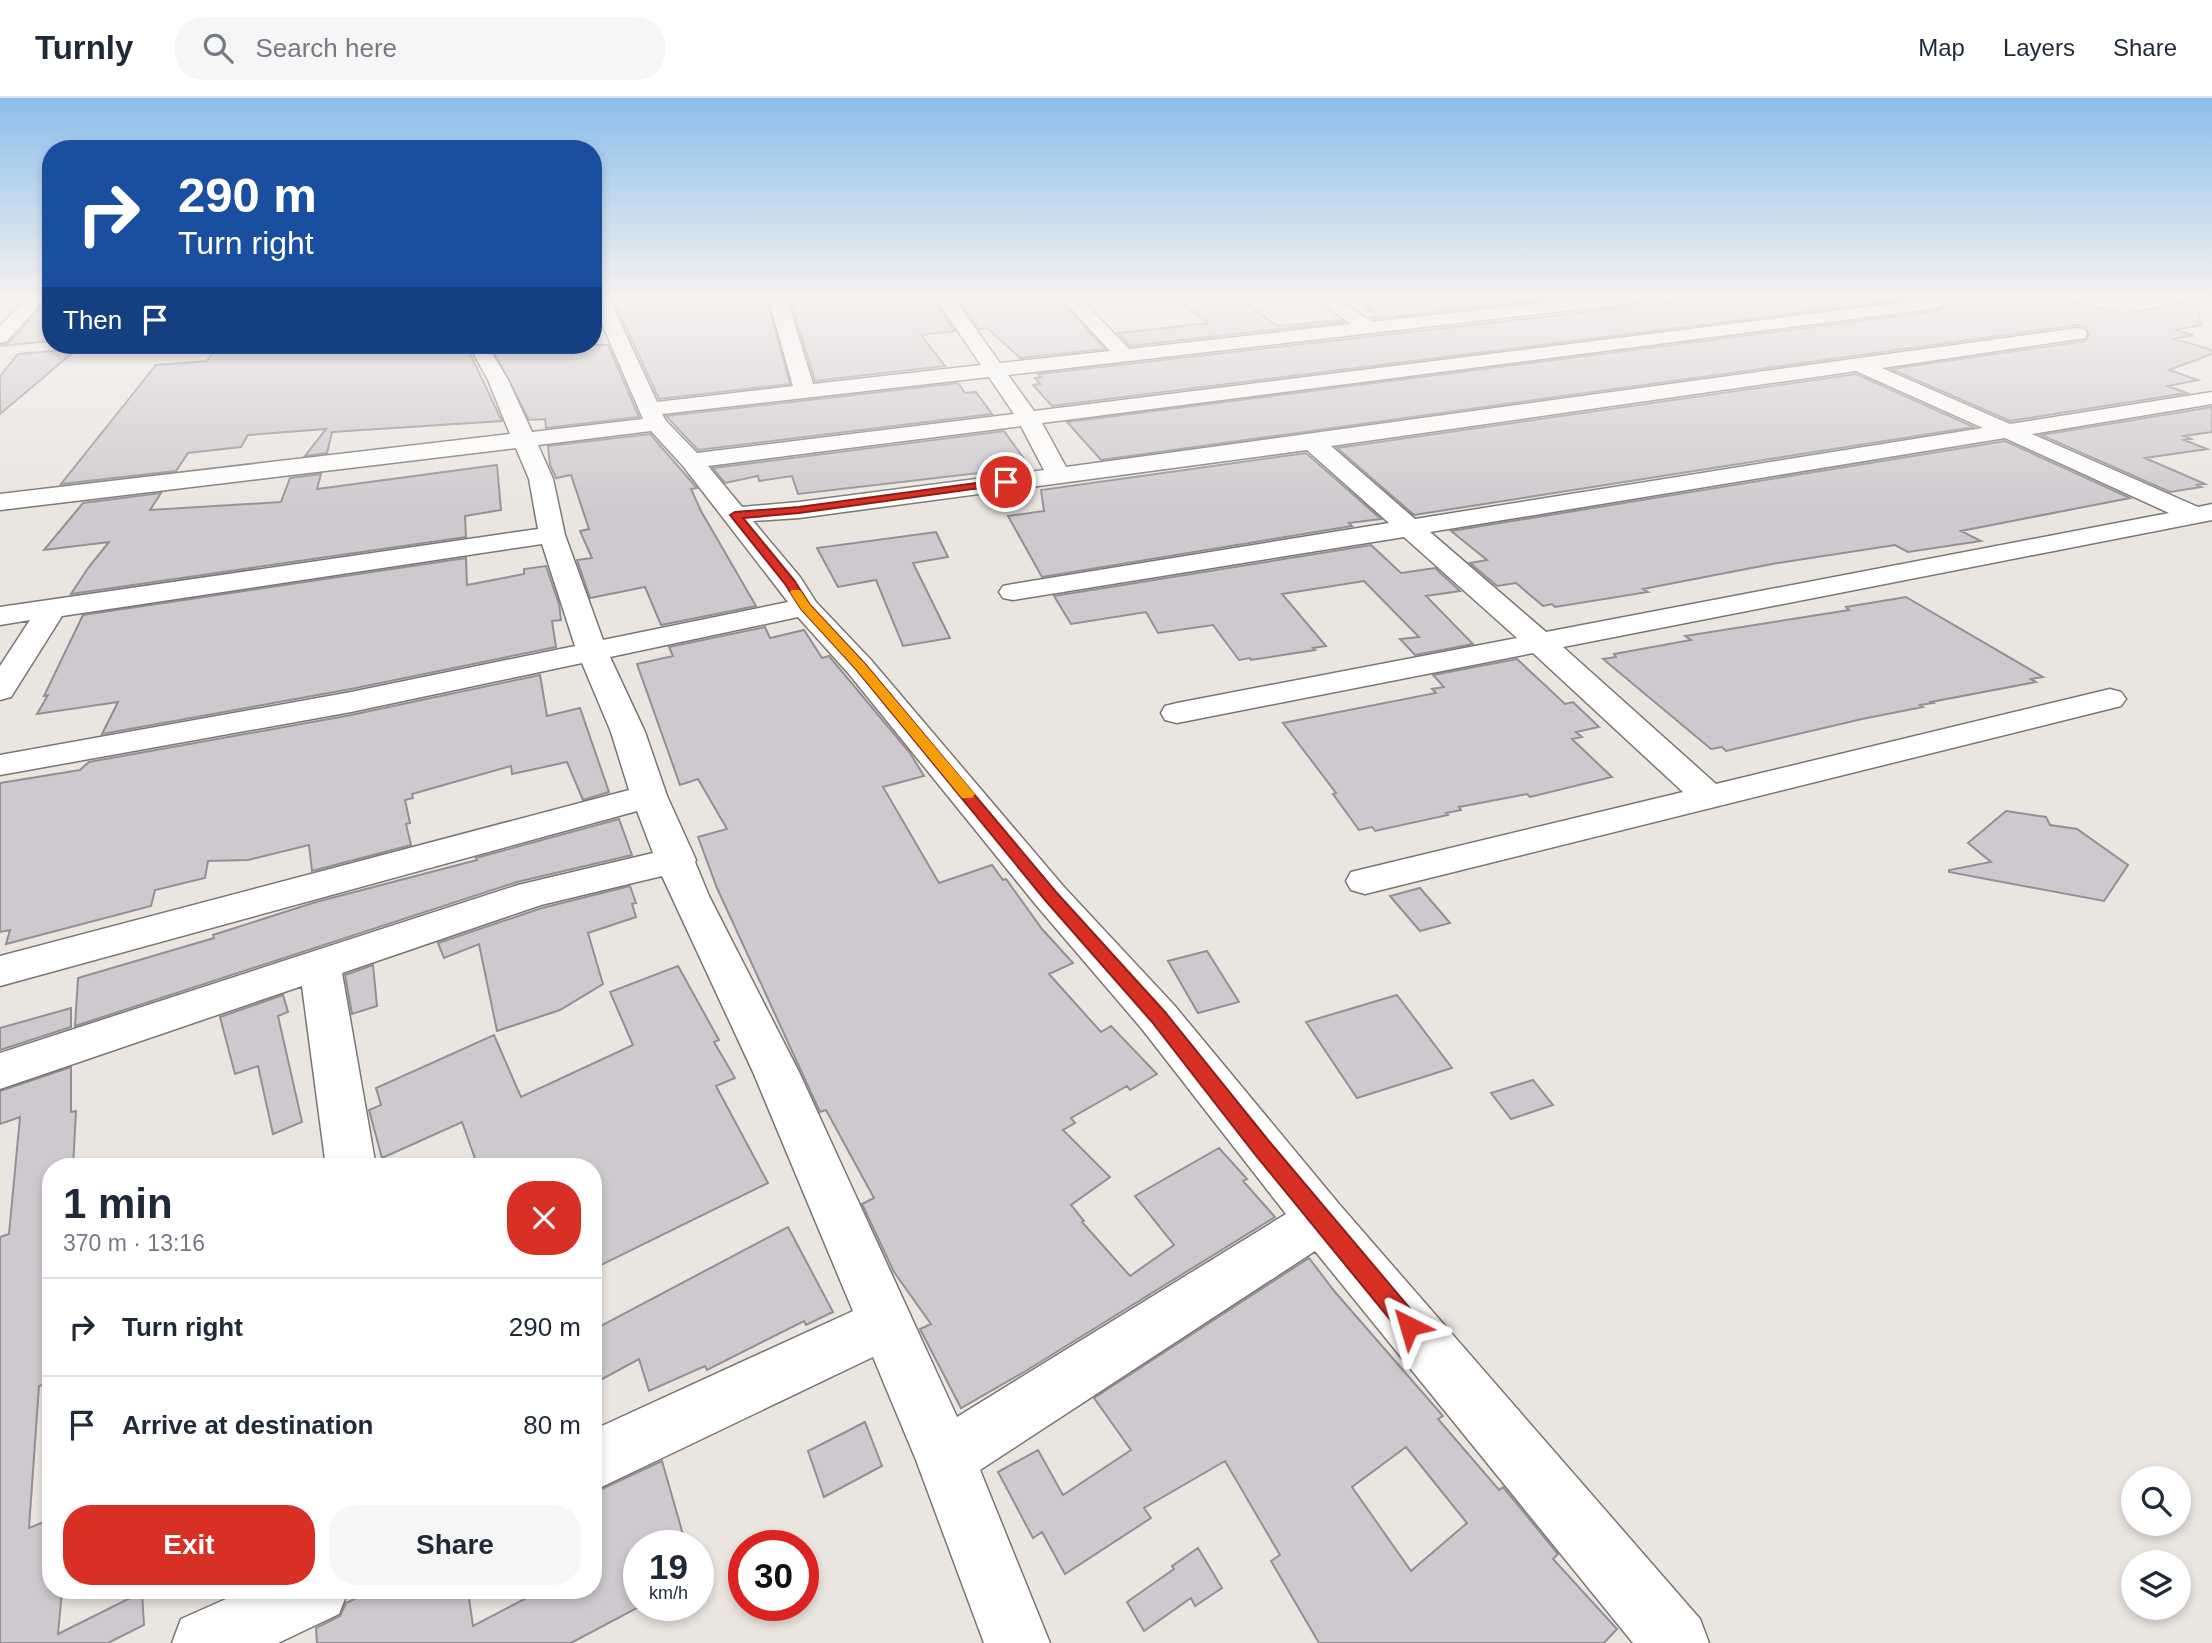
<!DOCTYPE html>
<html lang="en">
<head>
<meta charset="utf-8">
<style>
  body { margin:0; font-family:Arial,sans-serif; background:#f6f6f7; color:#1f2937; height:100vh; display:flex; flex-direction:column; font-size:26px; white-space:nowrap }
  * { box-sizing:border-box; margin:0 }
  p { font-size:23px; color:#747a83 }
  .icon { flex:none; width:38px; height:38px; fill:none; stroke:currentColor; stroke-width:2; stroke-linecap:round; stroke-linejoin:round }
  .map { position:relative; flex:1; overflow:hidden }
  .drawer { position:absolute; left:42px; top:1060px; width:560px; height:441px; display:flex; flex-direction:column; background:#fff; border-radius:28px; box-shadow:0 4px 10px #0003 }
  .drawer>* { flex:none }
  .hud { position:absolute; left:42px; top:42px; width:560px; height:214px; border-radius:28px; box-shadow:0 4px 10px #0003; background:#1a4fa0; color:#fff; overflow:hidden }
  .buttons { position:absolute; left:2121px; top:1368px; display:grid; gap:14px }
  .buttons a { display:grid; place-items:center; width:70px; height:70px; border-radius:50%; background:#fff; box-shadow:0 4px 10px #0003; font-size:35px }
  .speed { position:absolute; left:623px; top:1432px; display:flex; gap:14px; font-size:35px; font-weight:700; text-align:center }
  .speed>* { display:grid; place-content:center; width:91px; height:91px; border-radius:50%; background:#fff; box-shadow:0 4px 10px #0003; line-height:1 }
  .speed small { font-size:18px; font-weight:400 }
  .speed .limit { border:10px solid #d22; background:#fff; color:#111 }
  .pin { position:absolute; display:grid; place-items:center; width:60px; height:60px; color:#fff; margin:-30px; border:4px solid #fff; border-radius:50%; box-shadow:0 2px 7px #0007 }
  .me { position:absolute; width:77px; margin:-38px; rotate:320deg; stroke-linejoin:round; filter:drop-shadow(0 0 5px #0008) }
  .turn { display:flex; align-items:center; gap:24px; height:147px; padding:0 21px; font-size:32px }
  .turn .icon { width:91px; height:91px; stroke-width:2.5 }
  .turn b { display:block; font-size:49px; line-height:60px }
  .then { display:flex; align-items:center; height:66px; padding:0 21px; background:#0003; gap:14px; font-size:26px }
  .round { display:grid; place-items:center; flex:none; width:74px; height:74px; border-radius:28px; background:#f6f6f7 }
  .overview { display:flex; align-items:center; justify-content:space-between; height:119px; padding:0 21px }
  h1 { font-size:42px; font-weight:700; line-height:52px }
  .primary-button { display:flex; gap:14px; margin-top:auto; padding:14px 21px }
  .primary-button a { flex:1; height:80px; border-radius:28px; background:#d93025; color:#fff; font-size:28px; font-weight:700; line-height:80px; text-align:center }
  .primary-button a+a { background:#f6f6f7; color:#1f2937 }
  ul { padding:0; list-style:none }
  li { display:flex; align-items:center; gap:21px; height:98px; padding:0 21px; border-top:2px solid #e0e1e3 }
  li div { flex:1 }
  li b { display:block; font-size:26px }
  li em { font-style:normal }
  header { display:flex; align-items:center; gap:42px; box-sizing:border-box; height:98px; padding:0 35px; background:#fff; border-bottom:2px solid #e0e1e3 }
  header strong { font-size:33px }
  nav { display:flex; gap:38px; margin-inline-start:auto; font-size:24px }
  .search { width:490px; height:63px; background:#f6f6f7; display:flex; align-items:center; gap:18px; box-sizing:border-box; padding:0 24px; border-radius:28px; color:#747a83; font-size:26px }
  .map>svg:first-child { display:block }
</style>
</head>
<body>
<header>
<strong>Turnly</strong>
<div class="search"><svg class="icon" aria-label="search" viewBox="0 0 24 24"><circle cx="10" cy="10" r="6"/><path d="M15 15l6 6"/></svg>Search here</div>
<nav><a>Map</a><a>Layers</a><a>Share</a></nav>
</header>
<div class="map">
<svg width="2212" height="1545" viewBox="0 0 2212 1545">
  <rect width="100%" height="100%" fill="#ebe5e0"/>
  <path fill="#cec9ce" stroke="#948f94" stroke-width="2" fill-rule="evenodd" d="M 628,198 L 766,198 L 790,286 L 659,301 L 612,199 Z
    M 789,198 L 931,198 L 955,233 L 921,237 L 945,268 L 815,283 Z
    M 955,198 L 1057,198 L 1105,251 L 1020,260 L 987,230 L 979,231 Z
    M 1237,198 L 1277,228 L 1341,222 L 1344,224 L 1130,248 L 1118,235 L 1208,225 L 1181,204 Z
    M 1349,198 L 1542,198 L 1550,201 L 1373,221 L 1370,219 L 1379,219 L 1366,211 L 1371,211 Z
    M 1726,198 L 1935,198 L 1052,308 L 1033,287 L 1040,286 L 1035,280 L 1041,279 L 1038,276 Z
    M 1939,198 L 2050,198 L 2124,216 L 2196,202 L 2201,227 L 2175,232 L 2193,237 L 2175,241 L 2212,252 L 2212,256 L 2169,272 L 2198,282 L 2168,288 L 2187,295 L 2010,323 L 1891,271 L 2085,243 L 2089,237 L 2086,229 L 2078,227 L 1101,362 L 1067,324 L 1938,213 L 1949,206 Z
    M 51,209 L 51,243 L 0,248 L 9,245 L 40,210 Z
    M 218,247 L 466,247 L 502,323 L 332,334 L 327,355 L 305,358 L 326,331 L 248,337 L 241,349 L 188,355 L 176,373 L 61,386 L 156,267 L 207,263 Z
    M 534,247 L 608,247 L 639,319 L 546,330 L 545,321 L 529,322 L 493,252 Z
    M 77,251 L 0,316 L 0,278 L 18,256 Z
    M 1856,276 L 1974,329 L 1414,417 L 1337,350 Z
    M 958,285 L 965,295 L 976,294 L 992,316 L 698,352 L 666,318 Z
    M 2212,309 L 2212,334 L 2184,338 L 2191,341 L 2184,342 L 2207,351 L 2145,360 L 2205,386 L 2196,387 L 2201,389 L 2170,394 L 2041,337 Z
    M 1004,333 L 1030,369 L 798,396 L 792,378 L 759,383 L 758,378 L 725,385 L 713,370 Z
    M 650,336 L 697,390 L 691,391 L 701,413 L 756,508 L 661,527 L 645,489 L 590,500 L 577,462 L 592,460 L 580,433 L 589,431 L 571,377 L 556,380 L 550,367 L 548,348 Z
    M 2005,343 L 2130,400 L 1961,433 L 1981,443 L 1908,454 L 1895,447 L 1772,466 L 1643,491 L 1648,494 L 1555,509 L 1552,506 L 1543,508 L 1516,485 L 1497,488 L 1470,465 L 1487,462 L 1451,433 Z
    M 1306,355 L 1381,421 L 1349,425 L 1352,428 L 1042,479 L 1008,418 L 1044,413 L 1041,392 Z
    M 497,367 L 501,412 L 465,418 L 466,439 L 71,496 L 88,470 L 109,444 L 44,452 L 83,405 L 161,395 L 150,412 L 281,404 L 290,380 L 321,376 L 317,391 Z
    M 936,434 L 948,459 L 913,465 L 950,540 L 903,548 L 876,482 L 838,489 L 817,450 Z
    M 1371,447 L 1401,475 L 1435,470 L 1460,493 L 1426,498 L 1473,546 L 1415,557 L 1400,541 L 1419,539 L 1364,483 L 1282,496 L 1326,548 L 1313,550 L 1315,552 L 1251,562 L 1250,560 L 1239,562 L 1213,527 L 1158,535 L 1146,514 L 1071,526 L 1054,498 Z
    M 466,460 L 467,487 L 524,476 L 524,471 L 546,468 L 559,506 L 561,522 L 552,523 L 556,549 L 351,591 L 102,636 L 118,604 L 37,616 L 48,597 L 44,598 L 83,517 Z
    M 1906,499 L 2043,579 L 2031,581 L 2036,584 L 1931,604 L 1933,605 L 1920,607 L 1923,609 L 1862,621 L 1726,653 L 1722,649 L 1711,651 L 1603,561 L 1616,559 L 1614,556 L 1691,542 L 1685,538 L 1849,512 L 1846,509 Z
    M 765,529 L 770,540 L 804,532 L 822,560 L 829,558 L 910,655 L 924,678 L 883,689 L 939,785 L 992,767 L 1003,782 L 1006,781 L 1042,831 L 1073,865 L 1049,876 L 1101,934 L 1111,928 L 1157,976 L 1130,992 L 1127,988 L 1071,1020 L 1075,1025 L 1063,1032 L 1110,1079 L 1071,1107 L 1084,1123 L 1082,1124 L 1130,1178 L 1174,1147 L 1135,1098 L 1219,1050 L 1247,1081 L 1243,1083 L 1275,1119 L 1024,1274 L 961,1310 L 920,1231 L 931,1226 L 894,1174 L 862,1106 L 874,1100 L 826,1012 L 820,1014 L 717,790 L 698,739 L 727,731 L 698,681 L 680,687 L 637,566 L 673,558 L 669,549 Z
    M 1517,561 L 1565,606 L 1573,604 L 1599,629 L 1576,634 L 1582,639 L 1572,641 L 1612,679 L 1530,699 L 1527,696 L 1459,709 L 1461,712 L 1446,715 L 1448,717 L 1375,733 L 1372,729 L 1359,732 L 1333,696 L 1336,695 L 1283,625 L 1436,595 L 1432,591 L 1444,589 L 1433,577 Z
    M 540,577 L 547,618 L 580,610 L 609,694 L 583,702 L 567,664 L 512,676 L 511,668 L 412,696 L 413,700 L 405,702 L 410,725 L 406,726 L 411,747 L 312,773 L 309,747 L 248,762 L 208,763 L 205,780 L 155,792 L 151,808 L 6,846 L 10,832 L 0,834 L 0,685 L 80,672 L 89,664 L 351,617 Z
    M 2006,713 L 2046,719 L 2050,727 L 2077,731 L 2128,767 L 2104,803 L 1949,774 L 1949,772 L 1991,764 L 1968,745 Z
    M 619,721 L 632,757 L 517,784 L 75,928 L 78,880 L 214,840 L 213,837 L 316,804 L 477,762 L 476,760 Z
    M 630,788 L 636,805 L 632,806 L 636,819 L 588,835 L 603,886 L 560,912 L 497,933 L 479,846 L 444,860 L 438,845 L 542,810 Z
    M 1420,790 L 1450,825 L 1420,833 L 1390,798 Z
    M 1207,853 L 1239,904 L 1198,915 L 1168,863 Z
    M 373,867 L 377,908 L 352,916 L 345,877 Z
    M 678,868 L 719,942 L 714,944 L 735,980 L 716,988 L 768,1085 L 593,1171 L 593,1069 L 478,1069 L 462,1024 L 382,1060 L 369,1012 L 381,1007 L 376,990 L 494,937 L 521,999 L 633,947 L 610,894 Z
    M 283,897 L 288,914 L 278,918 L 302,1024 L 273,1036 L 258,968 L 235,976 L 220,919 Z
    M 1397,897 L 1452,970 L 1357,1000 L 1306,924 Z
    M 71,910 L 71,929 L 0,952 L 0,930 Z
    M 71,969 L 71,1014 L 76,1013 L 73,1069 L 51,1069 L 51,1284 L 39,1288 L 29,1430 L 51,1421 L 51,1493 L 62,1493 L 58,1536 L 142,1494 L 144,1527 L 108,1545 L 0,1545 L 0,1139 L 9,1136 L 20,1019 L 0,1026 L 0,993 Z
    M 1533,982 L 1553,1007 L 1511,1021 L 1491,995 Z
    M 788,1129 L 833,1214 L 806,1227 L 804,1223 L 707,1272 L 705,1268 L 649,1293 L 639,1261 L 593,1286 L 593,1232 Z
    M 1309,1160 L 1335,1194 L 1443,1318 L 1438,1321 L 1499,1392 L 1503,1389 L 1558,1456 L 1553,1461 L 1617,1531 L 1604,1545 L 1319,1545 L 1271,1463 L 1280,1457 L 1225,1363 L 1144,1410 L 1151,1420 L 1065,1476 L 1042,1434 L 1033,1440 L 998,1374 L 1038,1352 L 1063,1397 L 1131,1352 L 1094,1300 ZM 1406,1349 L 1467,1425 L 1411,1473 L 1352,1389 Z
    M 865,1324 L 882,1368 L 824,1399 L 808,1353 Z
    M 662,1363 L 686,1447 L 639,1447 L 639,1509 L 571,1545 L 317,1545 L 316,1530 L 340,1518 L 346,1505 L 371,1493 L 468,1493 L 473,1528 L 540,1493 L 593,1493 L 593,1395 Z
    M 1198,1450 L 1222,1490 L 1195,1508 L 1191,1500 L 1144,1533 L 1127,1504 L 1174,1471 L 1172,1468 Z"/>
  <g fill="none" stroke-linecap="round" stroke-linejoin="round">
    <defs>
      <path id="minor" d="M 29,198 L 48,198 L 7,243 L 0,245 L 0,228 Z
        M 593,198 L 608,198 L 657,304 L 793,288 L 768,198 L 786,198 L 813,286 L 981,267 L 934,198 L 952,198 L 1000,265 L 1110,253 L 1060,198 L 1078,198 L 1129,251 L 1351,226 L 1313,198 L 1333,198 L 1372,224 L 1604,198 L 1658,198 L 1649,203 L 1008,277 L 1034,313 L 1938,200 L 1947,205 L 1938,210 L 1042,325 L 1066,369 L 2078,230 L 2085,232 L 2087,236 L 2085,240 L 1882,270 L 2010,326 L 2212,294 L 2212,306 L 2032,336 L 2198,409 L 2212,406 L 2212,422 L 1563,549 L 1716,686 L 2110,591 L 2121,594 L 2126,601 L 2121,608 L 1365,796 L 1351,792 L 1346,783 L 1351,774 L 1683,694 L 1533,555 L 1177,625 L 1165,622 L 1161,615 L 1165,608 L 1177,605 L 1517,540 L 1404,439 L 1013,502 L 1003,500 L 999,494 L 1003,488 L 1013,486 L 1389,425 L 1307,352 L 799,420 L 753,423 L 800,479 L 816,504 L 871,562 L 1064,789 L 1174,907 L 1339,1106 L 1700,1521 L 1709,1545 L 1633,1545 L 1315,1153 L 980,1372 L 1050,1545 L 984,1545 L 916,1362 L 873,1259 L 593,1393 L 593,1332 L 853,1213 L 753,974 L 662,778 L 541,807 L 342,875 L 376,1069 L 326,1069 L 302,888 L 0,991 L 0,955 L 518,787 L 653,755 L 637,713 L 0,888 L 0,858 L 629,692 L 611,634 L 582,565 L 351,614 L 0,677 L 0,657 L 351,594 L 575,548 L 542,446 L 62,518 L 11,599 L 0,602 L 0,568 L 30,522 L 0,527 L 0,509 L 538,431 L 529,381 L 516,350 L 0,412 L 0,396 L 510,336 L 488,282 L 469,247 L 487,247 L 508,282 L 532,334 L 643,321 L 593,205 ZM 1856,273 L 1983,330 L 1415,421 L 1331,348 ZM 989,279 L 1014,316 L 697,355 L 666,323 L 662,316 ZM 1021,328 L 1044,372 L 799,404 L 742,409 L 708,368 ZM 651,333 L 683,368 L 788,504 L 603,542 L 565,437 L 553,381 L 538,347 ZM 2005,340 L 2169,415 L 1546,534 L 1430,434 ZM 798,519 L 849,576 L 1036,807 L 1142,931 L 1286,1116 L 957,1319 L 799,974 L 709,798 L 695,764 L 696,762 L 667,698 L 645,634 L 610,559 Z
        M 244,1493 L 348,1493 L 339,1516 L 278,1545 L 172,1545 L 181,1521 Z"/>
    </defs>
    <use href="#minor" stroke="#7b7571" stroke-width="3"/>
    <use href="#minor" fill="#fff" fill-rule="evenodd"/>
  </g>
  <linearGradient id="sky" x2="0" y2="1"><stop stop-color="#8abeea"/><stop offset="0.48" stop-color="#f6f3f1"/><stop offset="1" stop-color="#f6f3f1" stop-opacity="0"/></linearGradient>
  <rect width="2212" height="414" fill="url(#sky)"/>
  <path fill="#d93025" stroke="#8d1f18" stroke-width="2" d="M 1006,381 L 1010,381 L 1010,386 L 799,415 L 743,420 L 794,482 L 810,507 L 865,566 L 1056,794 L 1165,914 L 1268,1042 L 1418,1220 L 1421,1228 L 1418,1235 L 1409,1238 L 1401,1235 L 1253,1054 L 1152,924 L 1045,802 L 856,571 L 801,511 L 785,486 L 730,417 L 735,414 L 799,409 Z"/>
  <path fill="#f59e0b" d="M 792,492 L 800,492 L 810,507 L 865,566 L 972,693 L 975,696 L 972,700 L 962,700 L 856,571 L 801,511 L 790,494 Z"/>
</svg>
<div class="buttons">
<a><svg class="icon" aria-label="search" viewBox="0 0 24 24"><circle cx="10" cy="10" r="6"/><path d="M15 15l6 6"/></svg></a>
<a><svg class="icon" aria-label="layers" viewBox="0 0 24 24"><path d="M12 4l9 5-9 5-9-5zM3 14l9 5 9-5"/></svg></a>
</div>
<div class="speed"><div>19<small>km/h</small></div><div class="limit">30</div></div>
<div class="pin" style="left:1006px;top:384px;background:#d93025"><svg class="icon" aria-label="arrive" viewBox="0 0 24 24"><path d="M6 21V4h12l-3 4 3 4H6"/></svg></div>
<svg class="me" style="left:1409px;top:1228px" viewBox="-20 -20 40 40"><path d="M0-17L14 15 0 8-14 15z" fill="#d93025" stroke="#fff" stroke-width="4"/></svg>
<div class="hud">
<div class="turn"><svg class="icon" aria-label="right" viewBox="0 0 24 24"><path d="M7 20v-9h11M14 6l5 5-5 5"/></svg><div><b>290 m</b>Turn right</div></div>
<div class="then">Then<svg class="icon" aria-label="arrive" viewBox="0 0 24 24"><path d="M6 21V4h12l-3 4 3 4H6"/></svg></div>
</div>
<section class="drawer">
<div class="overview"><div><h1>1 min</h1><p>370 m · 13:16</p></div><a class="round" style="background:#d93025;color:#fff"><svg class="icon" aria-label="close" viewBox="0 0 24 24"><path d="M6 6l12 12M18 6L6 18"/></svg></a></div>
<ul>
<li><svg class="icon" aria-label="right" viewBox="0 0 24 24"><path d="M7 20v-9h11M14 6l5 5-5 5"/></svg><div><b>Turn right</b></div><em>290 m</em></li>
<li><svg class="icon" aria-label="arrive" viewBox="0 0 24 24"><path d="M6 21V4h12l-3 4 3 4H6"/></svg><div><b>Arrive at destination</b></div><em>80 m</em></li>
</ul>
<div class="primary-button"><a>Exit</a><a>Share</a></div>
</section>
</div>
</body>
</html>
